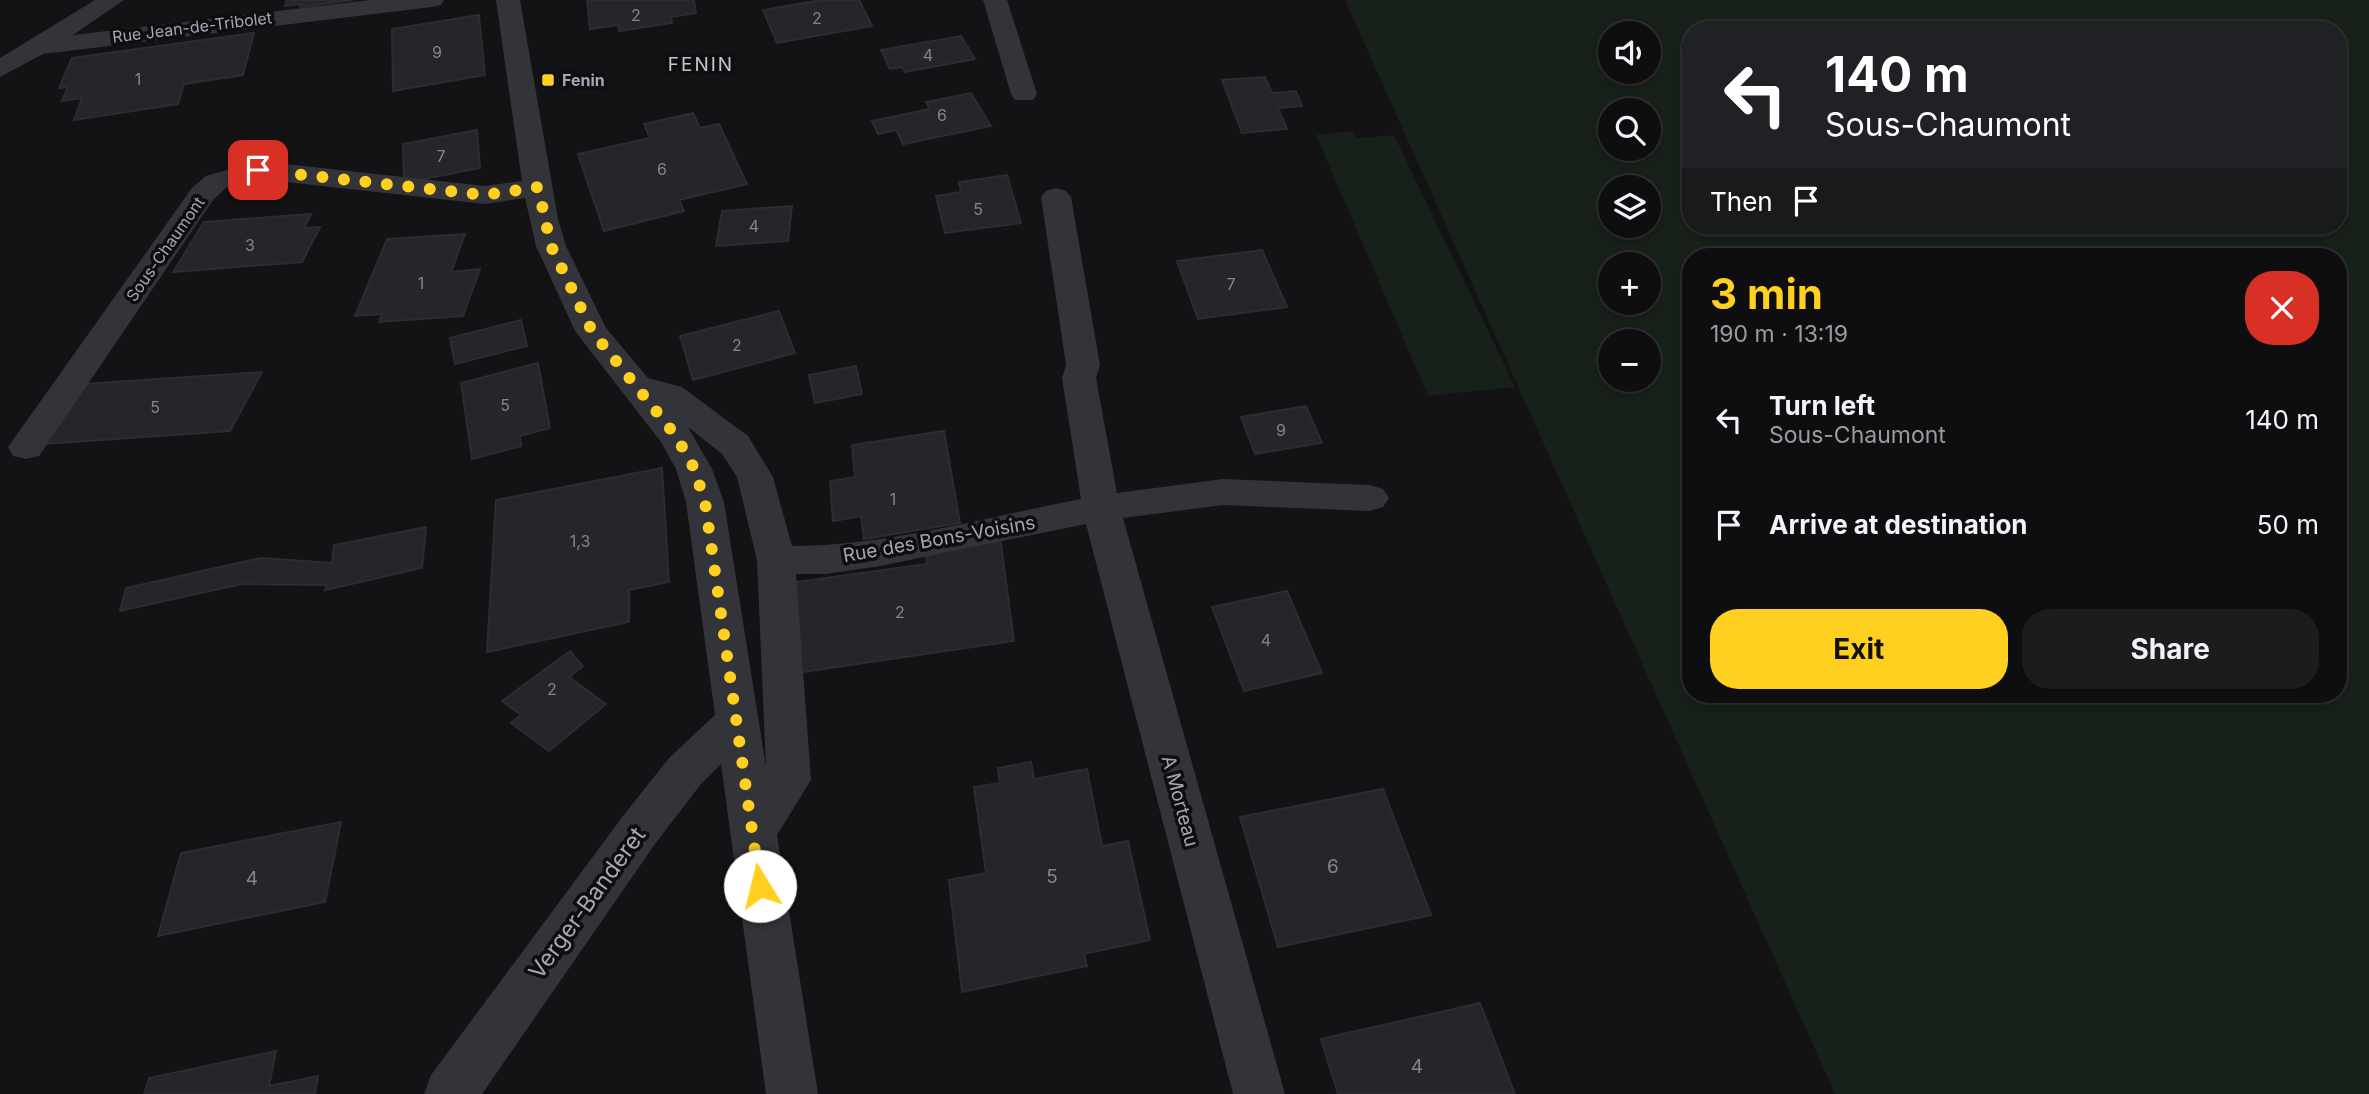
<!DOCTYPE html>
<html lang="en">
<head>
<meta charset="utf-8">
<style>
  body { margin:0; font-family:Inter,sans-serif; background:#1c1c1e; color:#f1f3f6; height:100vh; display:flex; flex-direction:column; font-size:26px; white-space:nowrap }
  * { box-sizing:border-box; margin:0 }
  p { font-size:23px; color:#9b9c9f }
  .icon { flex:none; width:38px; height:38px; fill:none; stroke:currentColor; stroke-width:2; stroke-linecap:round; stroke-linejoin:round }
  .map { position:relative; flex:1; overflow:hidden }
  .side { position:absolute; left:1682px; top:248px; width:665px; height:455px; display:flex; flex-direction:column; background:#0e0e10; border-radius:28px; box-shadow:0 4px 10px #0003,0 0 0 2px #2e2e30 }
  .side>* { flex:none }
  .banner { position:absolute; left:1682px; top:21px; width:665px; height:214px; border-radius:28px; box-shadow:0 4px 10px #0003,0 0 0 2px #2e2e30; background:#202124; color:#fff; overflow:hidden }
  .tools { position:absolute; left:1598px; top:21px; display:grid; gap:14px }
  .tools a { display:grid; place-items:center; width:63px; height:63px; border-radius:50%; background:#0e0e10; box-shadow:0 4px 10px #0003,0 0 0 2px #2e2e30; font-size:35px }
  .pin { position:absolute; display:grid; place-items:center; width:60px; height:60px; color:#fff; margin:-30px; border-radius:14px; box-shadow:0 4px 10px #0006 }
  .me { position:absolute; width:77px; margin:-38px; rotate:351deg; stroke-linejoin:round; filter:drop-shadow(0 0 5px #0008) }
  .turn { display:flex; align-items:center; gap:24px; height:147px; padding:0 28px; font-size:32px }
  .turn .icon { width:91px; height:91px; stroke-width:2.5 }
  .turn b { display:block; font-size:49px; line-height:60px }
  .then { display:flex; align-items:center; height:66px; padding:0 28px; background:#0003; gap:14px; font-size:26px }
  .round { display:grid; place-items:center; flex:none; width:74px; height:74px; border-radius:28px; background:#1c1c1e }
  .headline { display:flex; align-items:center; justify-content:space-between; height:119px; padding:0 28px }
  h1 { font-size:42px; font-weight:700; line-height:52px; color:#ffd020 }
  .cta { display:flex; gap:14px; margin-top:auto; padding:14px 28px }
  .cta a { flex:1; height:80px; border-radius:28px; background:#ffd020; color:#111; font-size:28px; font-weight:700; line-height:80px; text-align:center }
  .cta a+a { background:#1c1c1e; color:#f1f3f6 }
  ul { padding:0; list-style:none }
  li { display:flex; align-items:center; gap:21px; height:105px; padding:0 28px }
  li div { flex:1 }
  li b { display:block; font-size:26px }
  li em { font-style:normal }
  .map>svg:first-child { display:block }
</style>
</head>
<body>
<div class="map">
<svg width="2369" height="1094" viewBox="0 0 2369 1094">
  <rect width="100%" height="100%" fill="#131315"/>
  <path fill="#18201a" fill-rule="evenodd" d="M 1345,0 L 2369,0 L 2369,1094 L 1835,1094 ZM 1690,30 L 2338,30 L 2338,226 L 1690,226 ZM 1610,33 L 1648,33 L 1648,72 L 1610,72 ZM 1610,110 L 1648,110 L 1648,149 L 1610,149 ZM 1610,187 L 1648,187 L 1648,226 L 1610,226 ZM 1690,257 L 2338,257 L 2338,695 L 1690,695 ZM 1610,264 L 1648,264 L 1648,303 L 1610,303 ZM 1610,341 L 1648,341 L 1648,380 L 1610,380 Z
    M 1352,131 L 1356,138 L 1394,135 L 1515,387 L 1428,396 L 1316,135 Z"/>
  <path fill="#262529" stroke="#2d2c31" stroke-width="2" d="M 287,0 L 353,0 L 300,7 L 301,4 L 285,6 Z
    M 587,0 L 694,0 L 696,13 L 671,17 L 672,23 L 619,31 L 618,25 L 590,29 Z
    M 821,0 L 859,0 L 872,26 L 777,43 L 763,10 Z
    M 479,15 L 485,75 L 393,91 L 392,29 Z
    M 254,33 L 243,75 L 184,84 L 178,104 L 74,120 L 82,98 L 62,101 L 68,87 L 59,88 L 72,58 Z
    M 961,36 L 975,59 L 905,72 L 902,67 L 890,69 L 881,50 Z
    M 1265,77 L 1272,93 L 1296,91 L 1302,106 L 1278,108 L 1287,129 L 1242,133 L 1222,80 Z
    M 971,93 L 991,126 L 903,144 L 896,130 L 878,134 L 872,121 L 930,109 L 926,102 Z
    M 693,113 L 700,128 L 719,124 L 747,184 L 679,200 L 684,211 L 604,231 L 578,154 L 650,138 L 644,124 Z
    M 477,130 L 480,168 L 404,183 L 403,144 Z
    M 1007,175 L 1021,223 L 945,233 L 936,196 L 961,192 L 959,182 Z
    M 792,206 L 788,241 L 716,246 L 722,211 Z
    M 311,214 L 304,228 L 320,227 L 302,262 L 173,272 L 204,222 Z
    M 465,234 L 451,272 L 480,269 L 463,316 L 379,322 L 382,314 L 355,316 L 387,239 Z
    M 1262,250 L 1287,307 L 1198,319 L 1177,261 Z
    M 779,311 L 795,353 L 693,380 L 680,336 Z
    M 521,320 L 527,346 L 455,364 L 450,338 Z
    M 538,363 L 550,428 L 520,436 L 521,446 L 472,459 L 461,383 Z
    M 856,366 L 862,394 L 815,403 L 809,375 Z
    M 262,372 L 230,431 L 42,444 L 83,384 Z
    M 1306,406 L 1322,443 L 1255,454 L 1241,417 Z
    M 944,431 L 960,523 L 864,539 L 861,516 L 833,521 L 830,481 L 855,477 L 852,445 Z
    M 662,468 L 669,582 L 629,590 L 629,622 L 487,652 L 496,500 Z
    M 426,527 L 422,568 L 325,590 L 327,585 L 242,584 L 120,611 L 126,588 L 261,558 L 332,563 L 334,545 Z
    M 1000,537 L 1014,641 L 789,674 L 789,583 L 927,564 L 925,547 Z
    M 1287,591 L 1322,673 L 1244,691 L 1212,607 Z
    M 570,651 L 583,666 L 569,677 L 606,704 L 549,751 L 511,723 L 521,715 L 502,701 Z
    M 1031,762 L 1034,779 L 1087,769 L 1102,846 L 1128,841 L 1150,940 L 1084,954 L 1087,966 L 962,992 L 949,880 L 986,873 L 974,787 L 1000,783 L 998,768 Z
    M 1383,789 L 1431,915 L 1278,947 L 1240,817 Z
    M 341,822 L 325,902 L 158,936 L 181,853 Z
    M 1480,1003 L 1515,1094 L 1338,1094 L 1321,1039 Z
    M 276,1051 L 269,1086 L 318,1076 L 315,1094 L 144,1094 L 149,1078 Z"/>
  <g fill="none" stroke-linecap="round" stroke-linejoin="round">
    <path fill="#33333a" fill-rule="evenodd" d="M 95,0 L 124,0 L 73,35 L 370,0 L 444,0 L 441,5 L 432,7 L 43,54 L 0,77 L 0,58 Z
      M 496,0 L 520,0 L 558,219 L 566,246 L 606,328 L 648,378 L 682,387 L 748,436 L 773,477 L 792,546 C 888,546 986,517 1081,499 L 1062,378 L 1066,365 L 1041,197 L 1046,191 L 1056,188 L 1066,191 L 1071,197 L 1100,365 L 1096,378 L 1117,493 L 1223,479 L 1370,485 L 1383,489 L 1389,498 L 1383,507 L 1370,511 L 1223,505 L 1123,518 L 1285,1094 L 1233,1094 L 1086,524 L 880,566 L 826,574 L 796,574 L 811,780 L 777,835 L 818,1094 L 766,1094 L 721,764 L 701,784 L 655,844 L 482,1094 L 424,1094 L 431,1075 L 623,816 L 669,758 L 715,715 L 686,502 L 676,469 L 661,442 L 575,331 L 536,246 L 525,198 L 485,204 L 259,179 L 226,188 L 213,200 L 39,456 L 26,459 L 13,456 L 8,447 L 192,188 L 206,176 L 258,161 L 485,186 L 522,181 ZM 688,427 L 722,454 L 737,477 L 757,560 L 766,767 L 724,502 L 712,469 Z
      M 983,0 L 1007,0 L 1037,94 L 1033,100 L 1015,100 L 1011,94 Z"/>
  </g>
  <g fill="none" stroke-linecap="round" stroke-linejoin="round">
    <path stroke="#ffd020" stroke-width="12" stroke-dasharray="0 21.6" d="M 258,170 L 485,195 L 538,187 L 551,246 L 592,331 L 676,436 L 694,468 L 705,502 L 760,886"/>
  </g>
  <rect fill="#ffd020" stroke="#0e0e0f" stroke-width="2.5" x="541" y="73" width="14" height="14" rx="3.5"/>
  <g text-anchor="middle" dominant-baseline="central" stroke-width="7" stroke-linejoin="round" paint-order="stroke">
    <g font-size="16" fill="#838593">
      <text x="636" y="15">2</text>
      <text x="817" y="18">2</text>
      <text x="437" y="52">9</text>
      <text x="928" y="55">4</text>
      <text x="138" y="79">1</text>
      <text x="942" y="115">6</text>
      <text x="441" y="156">7</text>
      <text x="662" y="169">6</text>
      <text x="978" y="209">5</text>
      <text x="754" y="226">4</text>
      <text x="250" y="245">3</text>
      <text x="421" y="283">1</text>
      <text x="1231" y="284">7</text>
      <text x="737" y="345">2</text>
      <text x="505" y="405">5</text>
      <text x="155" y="407">5</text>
      <text x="1281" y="430">9</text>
      <text x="893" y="499">1</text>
      <text x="580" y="541">1,3</text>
      <text x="900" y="612">2</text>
      <text x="1266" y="640">4</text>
      <text x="552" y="689">2</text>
    </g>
    <g font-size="16" fill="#a3a6b7" stroke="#0e0e0f">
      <text transform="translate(192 27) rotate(-7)">Rue Jean-de-Tribolet</text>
      <text transform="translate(165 249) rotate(-55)">Sous-Chaumont</text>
    </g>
    <g font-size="16" font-weight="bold" fill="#a3a6b7" stroke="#0e0e0f" text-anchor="start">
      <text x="562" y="80">Fenin</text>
    </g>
    <g font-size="19" letter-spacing="2" fill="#c4c6d2" stroke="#0e0e0f">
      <text x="701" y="64">FENIN</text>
    </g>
    <g font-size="19" fill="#a3a6b7" stroke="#0e0e0f">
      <text transform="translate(939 539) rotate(-10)">Rue des Bons-Voisins</text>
      <text transform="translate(1180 801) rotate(75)">A Morteau</text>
    </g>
    <g font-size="19" fill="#838593">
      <text x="1333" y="866">6</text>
      <text x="1052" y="876">5</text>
      <text x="252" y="878">4</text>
      <text x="1417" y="1066">4</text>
    </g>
    <g font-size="23" fill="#a3a6b7" stroke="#0e0e0f">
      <text transform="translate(587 903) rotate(-54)">Verger-Banderet</text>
    </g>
  </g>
</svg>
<div class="tools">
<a><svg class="icon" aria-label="sound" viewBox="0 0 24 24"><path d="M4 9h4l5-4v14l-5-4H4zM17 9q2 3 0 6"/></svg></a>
<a><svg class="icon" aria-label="search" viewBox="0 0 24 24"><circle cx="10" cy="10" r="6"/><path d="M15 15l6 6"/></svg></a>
<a><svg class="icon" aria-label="layers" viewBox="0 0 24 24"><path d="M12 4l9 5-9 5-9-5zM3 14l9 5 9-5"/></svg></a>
<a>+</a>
<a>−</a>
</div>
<div class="pin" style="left:258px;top:170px;background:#d93025"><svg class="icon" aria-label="arrive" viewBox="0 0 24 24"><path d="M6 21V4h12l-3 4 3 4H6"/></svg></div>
<svg class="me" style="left:760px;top:886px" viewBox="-20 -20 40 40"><circle r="19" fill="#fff"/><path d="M0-13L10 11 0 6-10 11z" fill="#ffd020"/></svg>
<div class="banner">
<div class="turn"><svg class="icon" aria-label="left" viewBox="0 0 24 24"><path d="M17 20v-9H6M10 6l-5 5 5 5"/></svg><div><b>140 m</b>Sous-Chaumont</div></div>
<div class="then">Then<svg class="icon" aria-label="arrive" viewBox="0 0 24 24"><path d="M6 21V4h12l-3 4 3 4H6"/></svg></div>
</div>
<section class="side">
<div class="headline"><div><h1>3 min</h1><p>190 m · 13:19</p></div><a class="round" style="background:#d93025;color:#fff"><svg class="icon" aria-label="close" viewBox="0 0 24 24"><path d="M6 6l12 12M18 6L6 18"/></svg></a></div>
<ul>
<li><svg class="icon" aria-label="left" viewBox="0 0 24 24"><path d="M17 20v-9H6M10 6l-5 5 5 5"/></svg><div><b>Turn left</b><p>Sous-Chaumont</p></div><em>140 m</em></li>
<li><svg class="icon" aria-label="arrive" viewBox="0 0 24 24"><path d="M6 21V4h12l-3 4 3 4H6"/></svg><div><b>Arrive at destination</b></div><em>50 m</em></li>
</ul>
<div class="cta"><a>Exit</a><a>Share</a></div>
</section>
</div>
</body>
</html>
